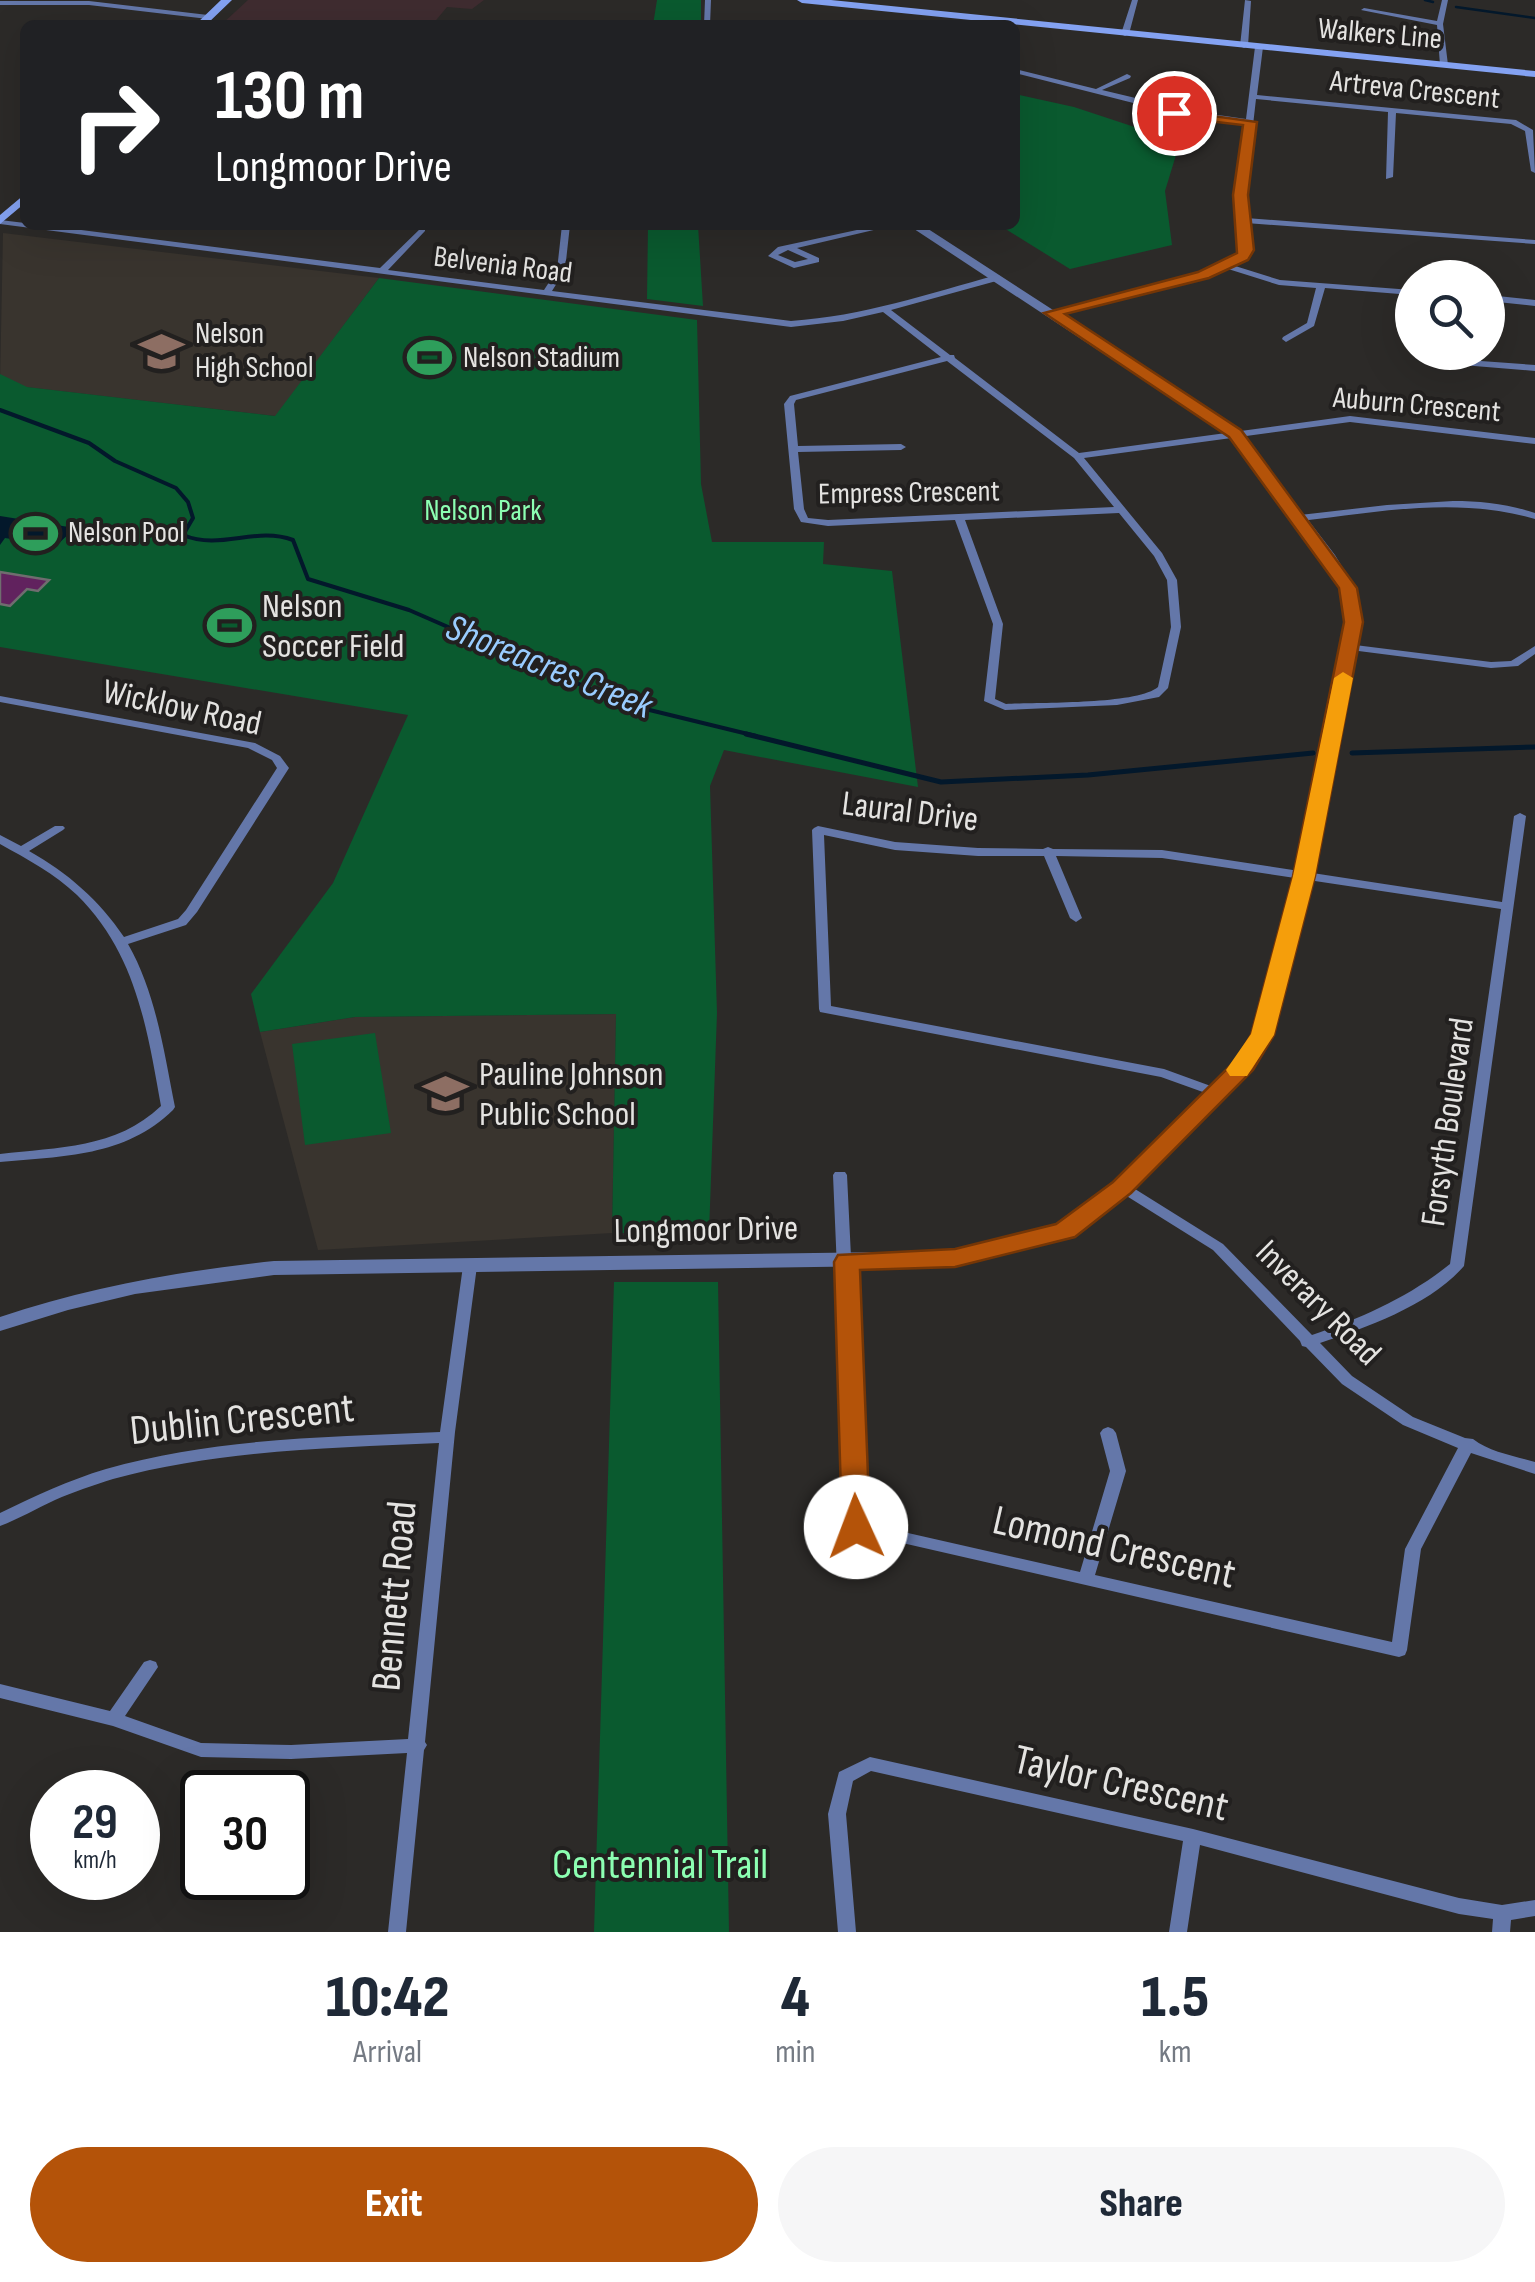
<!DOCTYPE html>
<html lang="en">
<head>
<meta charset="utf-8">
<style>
  body { margin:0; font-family:"Sofia Sans Condensed",sans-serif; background:#f6f6f7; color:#1f2937; height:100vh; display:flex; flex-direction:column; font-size:38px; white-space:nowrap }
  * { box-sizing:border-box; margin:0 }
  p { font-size:32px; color:#747a83 }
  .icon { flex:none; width:55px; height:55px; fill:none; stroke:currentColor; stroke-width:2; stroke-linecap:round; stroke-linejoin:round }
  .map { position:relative; height:1932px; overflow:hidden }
  .details { display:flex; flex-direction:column; background:#fff; flex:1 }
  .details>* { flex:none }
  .banner { position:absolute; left:20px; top:20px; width:1000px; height:210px; border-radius:15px; box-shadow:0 10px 40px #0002; background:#202124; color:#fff; overflow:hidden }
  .fabs { position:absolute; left:1395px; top:260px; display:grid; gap:20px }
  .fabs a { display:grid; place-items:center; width:110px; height:110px; border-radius:50%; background:#fff; box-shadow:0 10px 40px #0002; font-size:50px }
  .speed { position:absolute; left:30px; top:1770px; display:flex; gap:20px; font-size:50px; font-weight:700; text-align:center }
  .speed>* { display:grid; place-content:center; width:130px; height:130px; border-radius:50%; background:#fff; box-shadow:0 10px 40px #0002; line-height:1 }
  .speed small { font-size:25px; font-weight:400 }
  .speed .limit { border:5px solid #111; border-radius:15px; background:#fff; color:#111 }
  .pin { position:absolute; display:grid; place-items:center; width:85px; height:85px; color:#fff; margin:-42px; border:5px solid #fff; border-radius:50%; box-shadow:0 2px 10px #0007 }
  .me { position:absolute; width:110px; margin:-55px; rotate:358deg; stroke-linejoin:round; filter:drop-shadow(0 0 8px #0008) }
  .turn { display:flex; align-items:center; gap:35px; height:210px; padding:0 30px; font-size:45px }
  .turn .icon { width:130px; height:130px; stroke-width:2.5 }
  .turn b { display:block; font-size:70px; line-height:85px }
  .eta { display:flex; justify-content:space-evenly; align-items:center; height:170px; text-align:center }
  .eta b { font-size:60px; font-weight:800; line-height:70px }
  .primary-button { display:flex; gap:20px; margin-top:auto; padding:20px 30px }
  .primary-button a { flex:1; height:115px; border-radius:60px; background:#b45309; color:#fff; font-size:40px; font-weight:800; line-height:115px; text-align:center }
  .primary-button a+a { background:#f6f6f7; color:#1f2937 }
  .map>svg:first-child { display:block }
</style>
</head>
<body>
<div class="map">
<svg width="1535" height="1932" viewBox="0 0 1535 1932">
  <rect width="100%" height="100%" fill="#2c2a28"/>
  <path fill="#3f2c30" d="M 248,0 L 484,0 L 472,9 L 447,7 L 432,25 L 221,25 Z"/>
  <path fill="#39342e" d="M 3,233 L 379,278 L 276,416 L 0,384 Z
    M 616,1014 L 612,1233 L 318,1250 L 260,1032 L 355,1017 Z"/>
  <path fill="#0a5a2f" d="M 657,0 L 701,0 L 701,25 L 653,25 Z
    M 1015,94 L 1074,107 L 1180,142 L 1165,191 L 1172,245 L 1070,269 L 999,225 L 1015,225 Z
    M 648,225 L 698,225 L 703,306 L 647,299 Z
    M 379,278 L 697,320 L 701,484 L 712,542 L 824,542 L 823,564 L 892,571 L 918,787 L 724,750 L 710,786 L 717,1013 L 709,1233 L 612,1233 L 616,1014 L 355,1017 L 260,1032 L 251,994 L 333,883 L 408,715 L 0,647 L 0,374 L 27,387 L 275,416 Z
    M 375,1033 L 391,1133 L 305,1145 L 292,1044 Z
    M 614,1282 L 718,1282 L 729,1932 L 594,1932 Z"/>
  <path fill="#03182b" d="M 0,516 L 75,528 L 56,546 L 5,538 L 0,545 Z"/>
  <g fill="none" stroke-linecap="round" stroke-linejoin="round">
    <path stroke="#03182b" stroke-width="2.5" d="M 1425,0 L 1433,2
      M 1456,7 L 1535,18"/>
    <path stroke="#03182b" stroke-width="4" d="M 0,410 L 89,443 L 115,461 L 176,488 L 188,502 L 193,518 L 183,535 C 221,551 255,526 293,540 L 308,579 L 409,610 L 625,704 L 756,736"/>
    <path stroke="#03182b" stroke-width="5" d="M 746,734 L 941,782 L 1088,775 L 1313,753
      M 1352,753 L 1535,747"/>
  </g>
  <path fill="#61225e" stroke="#6f6d6f" stroke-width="2.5" d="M 0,572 L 49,580 L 38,591 L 27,589 L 10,606 L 0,604 Z"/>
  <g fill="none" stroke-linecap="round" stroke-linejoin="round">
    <path fill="#6477a9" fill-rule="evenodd" d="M 705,0 L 711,0 L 710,25 L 704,25 Z
      M 1132,0 L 1138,0 L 1129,34 L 1125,36 L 1121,34 Z
      M 1245,0 L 1251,1 L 1248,46 L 1244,48 L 1240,46 Z
      M 1442,0 L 1448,0 L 1443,24 L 1448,65 L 1444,67 L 1440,65 L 1437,25 L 1361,10 L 1364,8 L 1437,21 Z
      M 0,1 L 89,1 L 208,15 L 211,17 L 208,19 L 89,5 L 0,5 Z
      M 1259,45 L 1263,47 L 1257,95 L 1516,120 L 1533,130 L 1535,173 L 1531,171 L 1525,131 L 1511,124 L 1396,113 L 1393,177 L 1386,179 L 1388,112 L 1256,99 L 1245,195 L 1246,218 L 1535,240 L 1535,244 L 1246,223 L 1247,256 L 1232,265 L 1280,280 L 1412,290 L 1412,295 L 1325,288 L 1314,326 L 1286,342 L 1282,339 L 1283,337 L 1307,323 L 1316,288 L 1279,285 L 1225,268 L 1207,277 L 1049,315 L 1049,311 L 1201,273 L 1239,255 L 1237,195 L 1246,124 L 1161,110 L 1015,73 L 1015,69 L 1096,89 L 1127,74 L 1131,76 L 1130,78 L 1102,90 L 1190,111 L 1246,119 L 1255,47 Z
      M 0,220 L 25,223 L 25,225 L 42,225 L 380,268 L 422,227 L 425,227 L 425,231 L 388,270 L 544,290 L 557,270 L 562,225 L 570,225 L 565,270 L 552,291 L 791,321 C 863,316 928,294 997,275 L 1000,276 L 1000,280 L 891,310 L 950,355 L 954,355 L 955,358 L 1079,453 L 1350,416 L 1535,438 L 1535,444 L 1350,422 L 1084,458 L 1162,553 L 1177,580 L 1181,627 L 1168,688 L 1159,697 L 1117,705 L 1005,710 L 984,701 L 993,624 L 955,520 L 828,526 L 801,522 L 794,509 L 784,404 L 790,396 L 941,357 L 883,312 L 843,321 L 791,327 L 0,224 ZM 947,361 L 1074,458 L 1114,507 L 828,520 L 808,518 L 804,509 L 798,452 L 901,450 L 906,447 L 901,444 L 798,446 L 794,404 L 796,400 ZM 1119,513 L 1154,556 L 1167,580 L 1171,627 L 1158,687 C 1137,705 1037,702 1006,704 L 995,699 L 1003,624 L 965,520 Z
      M 880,225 L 895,225 L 797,248 L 819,258 L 819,262 L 794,268 L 768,256 L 778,247 ZM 788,250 L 808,259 L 795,262 L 778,255 Z
      M 1488,295 L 1535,300 L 1535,306 L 1488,301 Z
      M 1453,359 L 1535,365 L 1535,371 L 1450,364 L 1450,360 Z
      M 1453,501 C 1481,501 1508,504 1535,513 L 1535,519 C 1456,496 1380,512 1300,521 L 1295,518 L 1300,515 L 1387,505 Z
      M 1347,644 L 1491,662 L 1511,661 L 1535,646 L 1535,654 L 1518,666 L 1491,668 L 1343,649 L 1342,647 Z
      M 0,696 L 255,743 L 280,756 L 289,768 L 197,912 L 186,925 L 128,944 C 156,993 164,1052 175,1107 L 173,1110 C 125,1157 63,1156 0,1162 L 0,1154 C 58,1147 116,1149 161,1106 C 147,1028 136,953 77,895 C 55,874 27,859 0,844 L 0,835 L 21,846 L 55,826 L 63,826 L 65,828 L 63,830 L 29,851 C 68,873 99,900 124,937 L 178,919 L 186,910 L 277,768 L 272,760 L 248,748 L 0,702 Z
      M 1520,813 L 1526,816 L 1464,1266 C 1430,1305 1368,1327 1320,1343 L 1352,1376 L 1413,1417 L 1465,1438 L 1473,1439 C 1490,1452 1514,1456 1535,1462 L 1535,1474 L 1471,1453 L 1421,1549 L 1407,1650 L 1405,1655 L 1399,1657 L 850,1531 L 848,1527 L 833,1175 L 835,1172 L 845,1172 L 847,1175 L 864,1523 L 1080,1572 L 1110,1471 L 1100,1433 L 1103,1429 L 1108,1427 L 1113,1429 L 1116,1433 L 1126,1471 L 1095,1575 L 1392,1642 L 1405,1549 L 1458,1448 L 1403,1425 L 1342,1384 L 1306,1347 L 1302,1346 L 1300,1341 L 1213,1250 L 1117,1190 L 1115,1187 L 1117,1184 L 1127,1184 L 1223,1244 L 1312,1335 C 1362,1318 1409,1297 1450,1264 L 1501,909 L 1162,858 L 1056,856 L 1082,918 L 1076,922 L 1070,918 L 1044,856 L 978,856 L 895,850 L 824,835 L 831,1006 L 1164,1069 L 1219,1089 L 1221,1092 L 1214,1096 L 1161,1077 L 820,1012 L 819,1009 L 812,830 L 814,828 L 818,826 L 895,842 L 978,848 L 1043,849 L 1048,847 L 1053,849 L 1162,850 L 1502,902 L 1514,816 Z
      M 470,1261 L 475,1263 L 477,1266 L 455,1432 L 425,1742 L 427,1745 L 424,1750 L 406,1932 L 388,1932 L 407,1753 L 291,1759 L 201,1757 L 113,1726 L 0,1698 L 0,1684 L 110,1711 L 144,1662 L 150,1660 L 156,1662 L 158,1667 L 125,1716 L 201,1743 L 291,1745 L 408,1739 L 439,1443 C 330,1448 219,1450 113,1479 C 94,1485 73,1492 55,1500 C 37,1508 19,1519 0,1526 L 0,1513 C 35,1496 69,1480 106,1469 C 214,1438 328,1437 440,1432 L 463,1266 L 465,1263 Z
      M 870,1757 L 1193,1829 L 1459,1898 L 1502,1905 L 1535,1900 L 1535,1916 L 1511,1920 L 1510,1932 L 1492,1932 L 1493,1919 L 1459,1914 L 1200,1845 L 1187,1932 L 1169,1932 L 1183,1841 L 871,1771 L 853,1781 L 846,1814 L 856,1932 L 838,1932 L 828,1814 L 839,1772 Z"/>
    <path fill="#6477a9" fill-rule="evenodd" d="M 908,225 L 922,225 L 1240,431 L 1335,555 L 1355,588 L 1360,622 L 1312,876 L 1272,1035 L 1250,1069 L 1129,1192 L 1072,1235 L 955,1265 L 274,1275 L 135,1294 L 68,1310 L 0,1331 L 0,1317 C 89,1287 180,1271 274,1261 L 955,1251 L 1058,1225 L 1115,1182 L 1237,1061 L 1254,1035 L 1296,876 L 1346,622 L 1341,588 L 1322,556 L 1230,437 Z"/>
    <path fill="#84a2f2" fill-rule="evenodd" d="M 221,0 L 232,0 L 206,25 L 195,25 Z
      M 797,0 L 831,0 L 1535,71 L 1535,77 L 802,3 Z
      M 25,194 L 25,203 L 0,224 L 0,215 Z"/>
  </g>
  <path fill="#b45309" stroke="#753606" stroke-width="2.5" d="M 1169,110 L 1257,122 L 1248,195 L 1254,250 L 1248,260 L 1209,278 L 1065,314 L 1241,430 L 1357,588 L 1363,622 L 1315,876 L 1274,1035 L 1253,1070 L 1131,1193 L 1075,1237 L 955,1267 L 860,1270 L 870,1527 L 866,1535 L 846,1535 L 842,1527 L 834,1262 L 838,1255 L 955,1249 L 1056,1224 L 1113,1182 L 1236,1060 L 1251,1035 L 1293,876 L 1344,622 L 1339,588 L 1229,437 L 1044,313 L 1198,272 L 1237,253 L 1233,195 L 1243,125 L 1174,117 Z"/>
  <path fill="#f59e0b" d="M 1343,672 L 1353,678 L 1315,876 L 1274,1035 L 1247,1076 L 1230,1076 L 1226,1070 L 1251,1034 L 1293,876 L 1334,678 Z"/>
  <defs>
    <symbol id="school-bare" viewBox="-9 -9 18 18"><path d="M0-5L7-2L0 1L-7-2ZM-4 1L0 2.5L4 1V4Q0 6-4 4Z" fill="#8d6e63" stroke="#22201f" stroke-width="2.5" paint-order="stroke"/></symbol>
    <symbol id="stadium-bare" viewBox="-9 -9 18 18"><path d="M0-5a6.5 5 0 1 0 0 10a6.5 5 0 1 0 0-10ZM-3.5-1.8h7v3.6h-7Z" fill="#2e9e5b" stroke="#22201f" stroke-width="2.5" paint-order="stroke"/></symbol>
  </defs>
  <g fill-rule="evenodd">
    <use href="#school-bare" x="130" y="320" width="63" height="63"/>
    <use href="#stadium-bare" x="398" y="326" width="63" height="63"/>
    <use href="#stadium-bare" x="4" y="502" width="63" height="63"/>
    <use href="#stadium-bare" x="198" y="594" width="63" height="63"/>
    <use href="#school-bare" x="414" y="1062" width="63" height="63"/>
  </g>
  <g text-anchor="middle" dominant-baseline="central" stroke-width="8" stroke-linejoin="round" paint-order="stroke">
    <g font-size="30" fill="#e4e3e1" stroke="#22201f">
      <text transform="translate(1380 34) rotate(5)">Walkers Line</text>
      <text transform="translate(1415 90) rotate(6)">Artreva Crescent</text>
      <text transform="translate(503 265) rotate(7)">Belvenia Road</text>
      <text transform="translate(1417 405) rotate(5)">Auburn Crescent</text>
      <text transform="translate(909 493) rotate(-1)">Empress Crescent</text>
    </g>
    <g font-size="30" fill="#e4e3e1" stroke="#22201f" text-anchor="start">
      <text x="195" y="334">Nelson<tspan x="195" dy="34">High School</tspan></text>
      <text x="463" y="358">Nelson Stadium</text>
      <text x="68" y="533">Nelson Pool</text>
    </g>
    <g font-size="30" fill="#8cffb2" stroke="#22201f">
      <text x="483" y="511">Nelson Park</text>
    </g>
    <g font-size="35" fill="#e4e3e1" stroke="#22201f" text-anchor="start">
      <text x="262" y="606">Nelson<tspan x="262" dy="40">Soccer Field</tspan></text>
      <text x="479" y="1074">Pauline Johnson<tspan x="479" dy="40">Public School</tspan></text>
    </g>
    <g font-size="35" fill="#e4e3e1" stroke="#22201f">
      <text transform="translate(182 708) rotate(12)">Wicklow Road</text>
      <text transform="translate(910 812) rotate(7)">Laural Drive</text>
      <text transform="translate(1448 1122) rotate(-82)">Forsyth Boulevard</text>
      <text transform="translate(706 1230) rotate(-1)">Longmoor Drive</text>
      <text transform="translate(1318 1303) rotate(45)">Inverary Road</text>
    </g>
    <g font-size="38" font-style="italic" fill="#9cf" stroke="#22201f">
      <text transform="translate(549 667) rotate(22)">Shoreacres Creek</text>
    </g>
    <g font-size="42" fill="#e4e3e1" stroke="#22201f">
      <text transform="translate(242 1420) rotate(-6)">Dublin Crescent</text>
      <text transform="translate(1114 1548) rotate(13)">Lomond Crescent</text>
      <text transform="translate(395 1596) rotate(-85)">Bennett Road</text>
      <text transform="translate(1121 1784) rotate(13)">Taylor Crescent</text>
    </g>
    <g font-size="42" fill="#8cffb2" stroke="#22201f">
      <text x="660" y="1865">Centennial Trail</text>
    </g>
  </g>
</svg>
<div class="fabs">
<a><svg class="icon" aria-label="search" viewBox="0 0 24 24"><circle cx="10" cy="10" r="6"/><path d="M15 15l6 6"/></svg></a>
</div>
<div class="speed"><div>29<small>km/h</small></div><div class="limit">30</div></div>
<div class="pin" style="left:1174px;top:113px;background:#d93025"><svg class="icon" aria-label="arrive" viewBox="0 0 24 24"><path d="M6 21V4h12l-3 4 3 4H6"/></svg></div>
<svg class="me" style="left:856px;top:1527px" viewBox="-20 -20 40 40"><circle r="19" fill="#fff"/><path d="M0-13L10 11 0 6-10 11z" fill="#b45309"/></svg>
<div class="banner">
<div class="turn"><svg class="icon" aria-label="right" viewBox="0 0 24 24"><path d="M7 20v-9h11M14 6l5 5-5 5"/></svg><div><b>130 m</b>Longmoor Drive</div></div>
</div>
</div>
<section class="details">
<div class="eta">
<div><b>10:42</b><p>Arrival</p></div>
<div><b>4</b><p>min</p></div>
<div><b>1.5</b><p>km</p></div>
</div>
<div class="primary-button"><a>Exit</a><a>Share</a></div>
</section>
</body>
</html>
